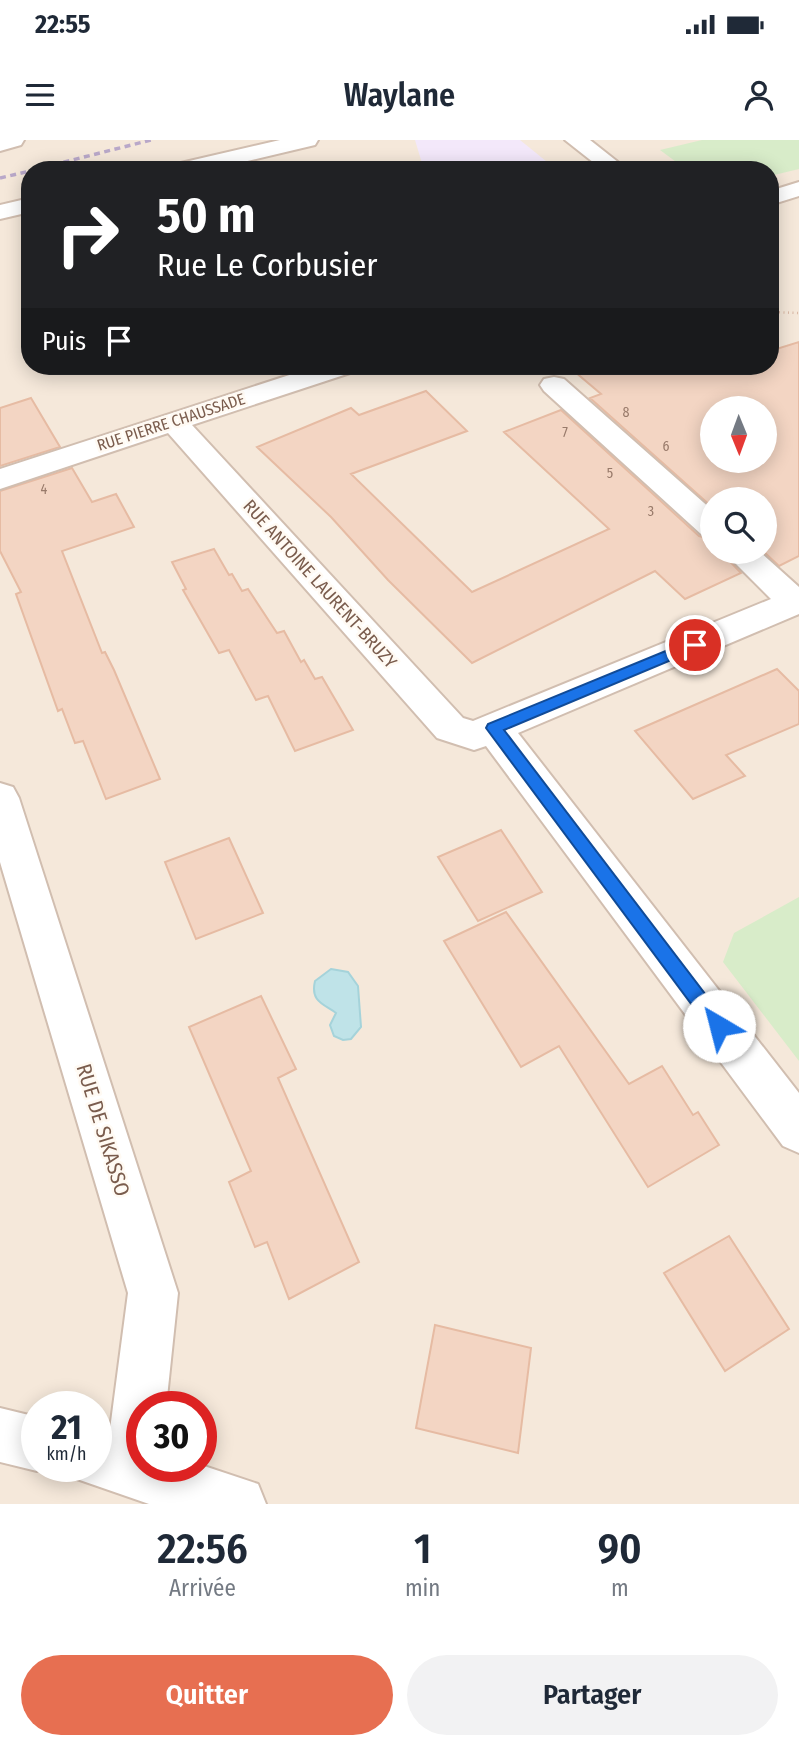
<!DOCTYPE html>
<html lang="fr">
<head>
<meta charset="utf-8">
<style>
  body { margin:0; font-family:"Fira Sans Condensed",sans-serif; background:#f2f2f3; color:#1f2937; height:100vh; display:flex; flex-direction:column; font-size:26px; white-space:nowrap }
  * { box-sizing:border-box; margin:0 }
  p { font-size:23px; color:#747a83 }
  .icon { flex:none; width:38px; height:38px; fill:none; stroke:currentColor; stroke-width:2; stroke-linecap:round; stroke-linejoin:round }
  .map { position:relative; height:1364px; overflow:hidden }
  .side { display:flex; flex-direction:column; background:#fff; flex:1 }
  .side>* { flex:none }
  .banner { position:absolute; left:21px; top:21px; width:758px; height:214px; border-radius:28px; box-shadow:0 4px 18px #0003; background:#202124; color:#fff; overflow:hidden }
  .needle { width:46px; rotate:179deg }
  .buttons { position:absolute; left:700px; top:256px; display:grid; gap:14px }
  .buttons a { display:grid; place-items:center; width:77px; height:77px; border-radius:50%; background:#fff; box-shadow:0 4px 18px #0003; font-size:35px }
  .speed { position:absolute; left:21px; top:1251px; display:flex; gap:14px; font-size:35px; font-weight:700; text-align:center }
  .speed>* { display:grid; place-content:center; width:91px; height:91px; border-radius:50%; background:#fff; box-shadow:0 4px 18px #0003; line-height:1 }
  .speed small { font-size:18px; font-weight:400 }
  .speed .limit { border:10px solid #d22; background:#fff; color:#111 }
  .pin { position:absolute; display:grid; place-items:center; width:60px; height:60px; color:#fff; margin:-30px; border:4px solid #fff; border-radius:50%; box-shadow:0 2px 7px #0007 }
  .me { position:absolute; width:77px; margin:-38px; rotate:323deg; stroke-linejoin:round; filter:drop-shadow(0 0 5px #0008) }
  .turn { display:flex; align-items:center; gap:24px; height:147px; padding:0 21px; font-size:32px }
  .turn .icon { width:91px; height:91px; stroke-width:2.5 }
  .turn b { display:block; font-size:49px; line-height:60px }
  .then { display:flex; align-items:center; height:66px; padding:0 21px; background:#0003; gap:14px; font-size:26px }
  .eta { display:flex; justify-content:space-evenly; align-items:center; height:119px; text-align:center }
  .eta b { font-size:42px; font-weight:600; line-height:49px }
  .action { display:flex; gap:14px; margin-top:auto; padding:14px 21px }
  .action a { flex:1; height:80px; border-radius:42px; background:#e76f51; color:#fff; font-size:28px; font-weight:600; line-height:80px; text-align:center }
  .action a+a { background:#f2f2f3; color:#1f2937 }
  .status { display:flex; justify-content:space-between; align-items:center; height:49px; padding:0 35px; background:#fff; direction:ltr }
  .status svg { height:19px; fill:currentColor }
  header { display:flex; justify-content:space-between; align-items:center; height:91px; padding:0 21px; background:#fff; font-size:32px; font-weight:600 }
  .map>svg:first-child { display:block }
</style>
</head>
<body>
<div class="status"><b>22:55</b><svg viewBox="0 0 49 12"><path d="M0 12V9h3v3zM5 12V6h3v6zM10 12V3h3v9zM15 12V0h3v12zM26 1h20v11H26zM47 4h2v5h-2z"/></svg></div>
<header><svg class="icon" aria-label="menu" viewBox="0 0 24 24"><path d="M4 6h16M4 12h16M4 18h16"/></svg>Waylane<svg class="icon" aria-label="person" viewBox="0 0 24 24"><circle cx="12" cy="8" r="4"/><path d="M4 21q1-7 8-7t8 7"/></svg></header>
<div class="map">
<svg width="799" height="1364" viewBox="0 0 799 1364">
  <rect width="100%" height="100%" fill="#fdf6ec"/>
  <path fill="#f5e8da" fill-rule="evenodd" d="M 0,0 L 799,0 L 799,1364 L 0,1364 ZM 30,30 L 770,30 L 770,226 L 30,226 ZM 712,268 L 765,268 L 765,320 L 712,320 ZM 712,359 L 765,359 L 765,411 L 712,411 ZM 37,1267 L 96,1267 L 96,1326 L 37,1326 ZM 142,1267 L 201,1267 L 201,1326 L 142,1326 Z"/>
  <path fill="#f3e8fa" d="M 415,0 L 520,0 L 557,30 L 424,30 Z"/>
  <path fill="#d8ecc9" d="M 702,0 L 799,0 L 799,29 L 770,36 L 770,30 L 687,30 L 660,10 Z
    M 799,757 L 799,921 L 723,822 L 734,793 Z"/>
  <path fill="#bfe3e8" stroke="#a5d3da" stroke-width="2" d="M 331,829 L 348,832 L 358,846 L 361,887 L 351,899 L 343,900 L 334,896 L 330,885 L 336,873 C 324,864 310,862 315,841 Z"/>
  <path fill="#f3d5c3" stroke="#e6bba3" stroke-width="2" fill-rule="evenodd" d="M 799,202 L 799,416 L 779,426 L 763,411 L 765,359 L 712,359 L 712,367 L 590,258 L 601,254 L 568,226 L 770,226 L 770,211 ZM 712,268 L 765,268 L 765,320 L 712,320 Z
    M 426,251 L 467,291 L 351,334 L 472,452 L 609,389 L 504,292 L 561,270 L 699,396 L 712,399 L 712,411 L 720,411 L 741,433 L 685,459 L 655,431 L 472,523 L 388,440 L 331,377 L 257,307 L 351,268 L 359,275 Z
    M 31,258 L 60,307 L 0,326 L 0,268 Z
    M 72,328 L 92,362 L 116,354 L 134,387 L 62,411 L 102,513 L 105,512 L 114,530 L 160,639 L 106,659 L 83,601 L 75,603 L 62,569 L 58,571 L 16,454 L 21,452 L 0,411 L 0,351 Z
    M 214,409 L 229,435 L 232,434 L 242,451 L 248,449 L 277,493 L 284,491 L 301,522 L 304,520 L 315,539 L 322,537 L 353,590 L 295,611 L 268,556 L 256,560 L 229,510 L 219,513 L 183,450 L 186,449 L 172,422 Z
    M 777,529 L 799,551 L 799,584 L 726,615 L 745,636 L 693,659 L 635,591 Z
    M 501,690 L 542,752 L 478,781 L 438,717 Z
    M 229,698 L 263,773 L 196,799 L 165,722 Z
    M 506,772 L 629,944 L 662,926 L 693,975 L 698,972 L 719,1005 L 648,1047 L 559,906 L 521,927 L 444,801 Z
    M 261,856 L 296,929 L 278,938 L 359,1122 L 289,1159 L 267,1102 L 255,1107 L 229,1042 L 251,1031 L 189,887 Z
    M 729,1096 L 789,1189 L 725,1231 L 664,1133 Z
    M 435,1185 L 531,1208 L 518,1313 L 416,1288 Z"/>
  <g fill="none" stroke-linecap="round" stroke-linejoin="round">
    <defs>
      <path id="street" d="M 0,0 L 24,0 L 21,5 L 0,11 Z
        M 280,0 L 318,0 L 315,5 L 209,30 L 169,30 L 172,25 Z
        M 565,0 L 590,0 L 628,30 L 603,30 Z
        M 799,42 L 799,56 L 770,65 L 770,51 Z
        M 30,58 L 30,72 L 0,79 L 0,65 Z
        M 317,226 L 356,226 L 353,232 L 192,285 L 463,578 L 473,581 L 771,459 L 723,411 L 759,411 L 799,447 L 799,474 L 518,593 L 799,953 L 799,1013 L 783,1006 L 486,606 L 474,610 L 437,598 L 168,293 L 0,349 L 0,329 Z
        M 554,237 L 564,239 L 712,370 L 712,397 L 701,394 L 544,251 L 540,245 L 544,239 Z
        M 0,643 L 13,647 L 19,658 L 178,1153 L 166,1267 L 142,1267 L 142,1326 L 201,1325 L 258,1344 L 266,1364 L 149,1364 L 77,1339 L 71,1326 L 96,1326 L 96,1293 L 109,1297 L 128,1153 L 0,722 Z
        M 0,1268 L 37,1277 L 37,1326 L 48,1326 L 37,1331 L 0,1322 Z"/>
    </defs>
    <use href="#street" stroke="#d1beb0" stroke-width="4"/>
    <path stroke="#d9b8a5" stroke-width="2.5" stroke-dasharray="1 3.5" stroke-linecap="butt" d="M 770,172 L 799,173"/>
    <use href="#street" fill="#fff" fill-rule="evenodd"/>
    <path stroke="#b9a8c9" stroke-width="3.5" stroke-dasharray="6 4.5" stroke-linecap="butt" d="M 33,30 L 151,0
      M 0,38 L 30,31"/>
  </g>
  <path fill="#1a73e8" stroke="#114b97" stroke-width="2" d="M 695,499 L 702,505 L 700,508 L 504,590 L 725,880 L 728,886 L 725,892 L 719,894 L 712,892 L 486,588 L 488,584 Z"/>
  <g text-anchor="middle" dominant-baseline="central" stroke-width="5" stroke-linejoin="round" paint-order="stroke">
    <g font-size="14" fill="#987a6a">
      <text x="626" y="272">8</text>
      <text x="565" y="292">7</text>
      <text x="666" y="306">6</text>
      <text x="610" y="333">5</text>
      <text x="44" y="349">4</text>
      <text x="651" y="371">3</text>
    </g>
    <g font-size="16" fill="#7a5c4d" stroke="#fffaf3">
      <text transform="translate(171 282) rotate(-18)">RUE PIERRE CHAUSSADE</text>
    </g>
    <g font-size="18" fill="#7a5c4d" stroke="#fffaf3">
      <text transform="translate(320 444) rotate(48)">RUE ANTOINE LAURENT-BRUZY</text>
    </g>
    <g font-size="21" fill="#7a5c4d" stroke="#fffaf3">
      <text transform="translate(103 990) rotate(73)">RUE DE SIKASSO</text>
    </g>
  </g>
</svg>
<div class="buttons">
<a><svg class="needle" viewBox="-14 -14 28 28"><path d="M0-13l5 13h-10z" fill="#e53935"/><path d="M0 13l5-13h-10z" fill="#747a83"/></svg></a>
<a><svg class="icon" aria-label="search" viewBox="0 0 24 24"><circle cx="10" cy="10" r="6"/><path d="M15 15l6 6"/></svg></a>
</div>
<div class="speed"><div>21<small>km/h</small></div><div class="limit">30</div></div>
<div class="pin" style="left:695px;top:505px;background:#d93025"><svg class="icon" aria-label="arrive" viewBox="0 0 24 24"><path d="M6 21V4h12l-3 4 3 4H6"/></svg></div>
<svg class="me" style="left:719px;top:886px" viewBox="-20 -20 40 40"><circle r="19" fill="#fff"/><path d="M0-13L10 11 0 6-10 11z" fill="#1a73e8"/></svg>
<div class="banner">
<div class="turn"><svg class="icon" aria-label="right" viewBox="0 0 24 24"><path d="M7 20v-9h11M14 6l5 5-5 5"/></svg><div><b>50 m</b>Rue Le Corbusier</div></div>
<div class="then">Puis<svg class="icon" aria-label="arrive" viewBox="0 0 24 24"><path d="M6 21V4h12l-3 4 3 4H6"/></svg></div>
</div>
</div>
<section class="side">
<div class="eta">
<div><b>22:56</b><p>Arrivée</p></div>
<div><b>1</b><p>min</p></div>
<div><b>90</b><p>m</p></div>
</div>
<div class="action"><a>Quitter</a><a>Partager</a></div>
</section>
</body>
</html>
